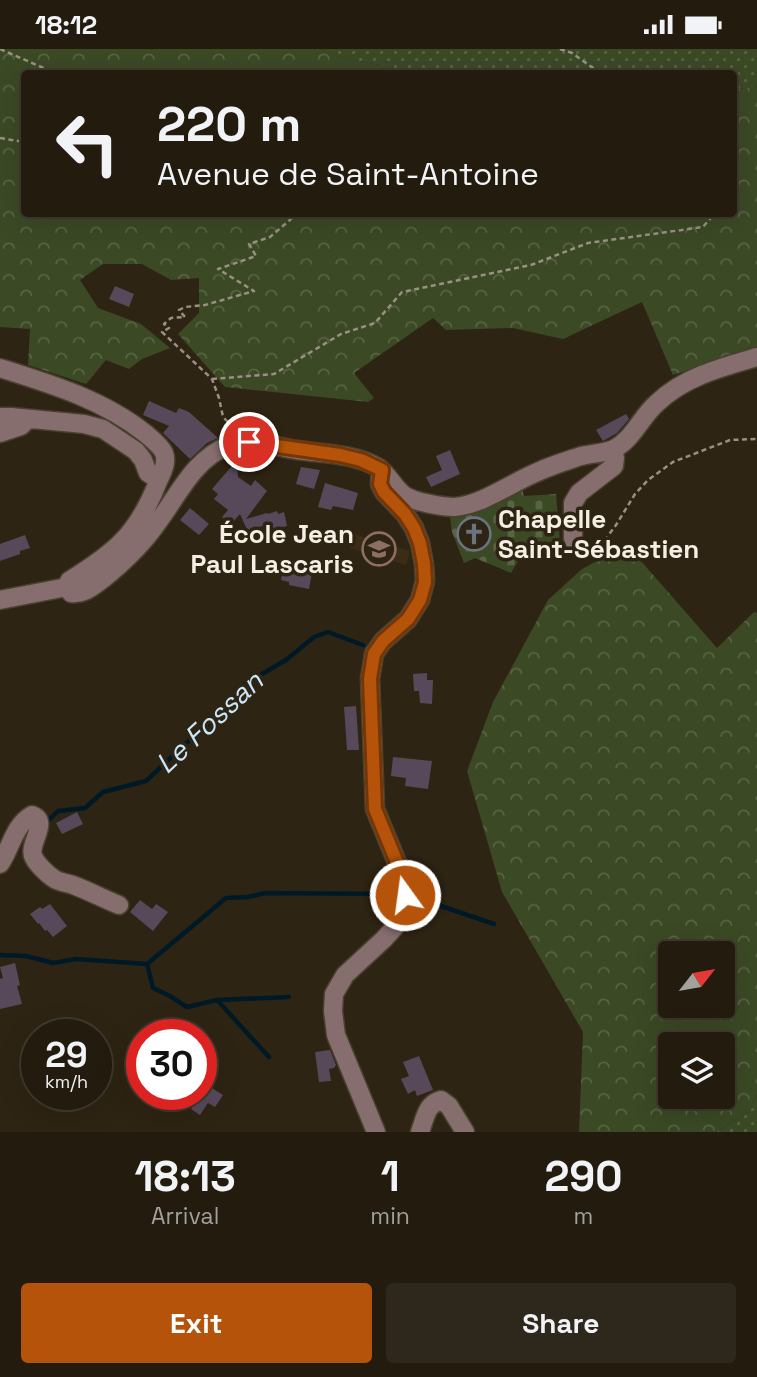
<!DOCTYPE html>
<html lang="en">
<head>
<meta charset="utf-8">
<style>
  body { margin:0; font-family:"Space Grotesk",sans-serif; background:#2e281c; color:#f1f3f6; height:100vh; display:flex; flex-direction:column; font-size:26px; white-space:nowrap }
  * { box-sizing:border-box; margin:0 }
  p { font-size:23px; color:#a2a19e }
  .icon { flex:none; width:38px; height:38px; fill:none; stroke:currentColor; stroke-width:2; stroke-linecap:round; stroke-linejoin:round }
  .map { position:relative; height:1083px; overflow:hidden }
  .drawer { display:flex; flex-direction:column; background:#221b0e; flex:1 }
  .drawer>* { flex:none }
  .banner { position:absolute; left:21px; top:21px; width:716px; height:147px; border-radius:7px; box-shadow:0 7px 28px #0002,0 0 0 2px #3f392e; background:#221b0e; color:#f1f3f6; overflow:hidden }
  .needle { width:46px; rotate:59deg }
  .controls { position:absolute; left:658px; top:892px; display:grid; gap:14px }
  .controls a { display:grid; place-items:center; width:77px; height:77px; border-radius:7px; background:#221b0e; box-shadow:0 7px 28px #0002,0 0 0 2px #3f392e; font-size:35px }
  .speed { position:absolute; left:21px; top:970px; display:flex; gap:14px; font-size:35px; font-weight:700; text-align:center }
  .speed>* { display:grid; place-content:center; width:91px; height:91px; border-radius:50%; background:#221b0e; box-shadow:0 7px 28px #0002,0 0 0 2px #3f392e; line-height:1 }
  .speed small { font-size:18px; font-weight:400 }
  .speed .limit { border:10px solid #d22; background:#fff; color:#111 }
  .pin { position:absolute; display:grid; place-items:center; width:60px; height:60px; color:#fff; margin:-30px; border:4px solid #fff; border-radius:50%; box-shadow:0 2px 7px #0007 }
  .me { position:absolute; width:77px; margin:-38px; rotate:346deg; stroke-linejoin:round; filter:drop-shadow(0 0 5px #0008) }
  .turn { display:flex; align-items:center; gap:24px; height:147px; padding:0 21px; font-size:32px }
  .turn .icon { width:91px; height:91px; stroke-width:2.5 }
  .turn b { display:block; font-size:49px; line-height:60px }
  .eta { display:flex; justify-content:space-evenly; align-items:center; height:119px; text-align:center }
  .eta b { font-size:42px; font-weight:700; line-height:49px }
  .button { display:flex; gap:14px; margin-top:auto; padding:14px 21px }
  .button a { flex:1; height:80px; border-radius:7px; background:#b45309; color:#fff; font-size:28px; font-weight:700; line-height:80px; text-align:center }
  .button a+a { background:#2e281c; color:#f1f3f6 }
  .status { display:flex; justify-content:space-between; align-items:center; height:49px; padding:0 35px; background:#221b0e; direction:ltr }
  .status svg { height:19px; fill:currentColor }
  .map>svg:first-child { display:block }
</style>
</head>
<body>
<div class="status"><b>18:12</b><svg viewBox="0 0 49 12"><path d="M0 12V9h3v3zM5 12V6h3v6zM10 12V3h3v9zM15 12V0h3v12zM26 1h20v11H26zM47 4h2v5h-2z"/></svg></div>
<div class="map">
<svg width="757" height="1083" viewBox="0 0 757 1083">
  <defs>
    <pattern id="grass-dots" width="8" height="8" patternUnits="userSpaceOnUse" patternTransform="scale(1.75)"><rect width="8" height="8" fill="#3b4925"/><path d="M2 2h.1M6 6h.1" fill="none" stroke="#586444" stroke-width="1.8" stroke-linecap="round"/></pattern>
    <pattern id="forest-crowns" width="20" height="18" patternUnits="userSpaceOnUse" patternTransform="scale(1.75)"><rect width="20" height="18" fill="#3b4925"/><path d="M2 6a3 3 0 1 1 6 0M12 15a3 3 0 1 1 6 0" fill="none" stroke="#586444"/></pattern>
    <pattern id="cemetery-stones" width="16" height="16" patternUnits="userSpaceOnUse" patternTransform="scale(1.75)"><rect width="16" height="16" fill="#3b4925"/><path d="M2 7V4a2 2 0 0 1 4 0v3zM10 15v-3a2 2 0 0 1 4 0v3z" fill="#586444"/></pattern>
  </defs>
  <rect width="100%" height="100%" fill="#2e2413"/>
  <path fill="#3b2d15" d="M 354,485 L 376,492 L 378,489 L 388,492 L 388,495 L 410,502 L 406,516 L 349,499 Z"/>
  <path fill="url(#grass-dots)" d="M 321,0 L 757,0 L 757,37 L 733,41 L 733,24 L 417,24 L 335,7 Z
    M 757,1046 L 757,1083 L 716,1083 L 748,1063 Z"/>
  <path fill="url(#forest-crowns)" fill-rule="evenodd" d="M 0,0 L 321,0 L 336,7 L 417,24 L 24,24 L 24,164 L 733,164 L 733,41 L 757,37 L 757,299 L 673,326 L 642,253 L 563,290 L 513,279 L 446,281 L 433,269 L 354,324 L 374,349 L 368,353 L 225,338 L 178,285 L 199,264 L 199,229 L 171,231 L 142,215 L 103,215 L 80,231 L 98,259 L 141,275 L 170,299 L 142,310 L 129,320 L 106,311 L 86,335 L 28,316 L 30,280 L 0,278 Z
    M 627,496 L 717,599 L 754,563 L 757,564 L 757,1046 L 748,1063 L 716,1083 L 579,1083 L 583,983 L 502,843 L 467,722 L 493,653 L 548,551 L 582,520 ZM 670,905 L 723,905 L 723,957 L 670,957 ZM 670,996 L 723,996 L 723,1048 L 670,1048 Z"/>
  <path fill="url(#cemetery-stones)" d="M 522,440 L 524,447 L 556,445 L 561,507 L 518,512 L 511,524 L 475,509 L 464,514 L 452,483 L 450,468 L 480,462 Z"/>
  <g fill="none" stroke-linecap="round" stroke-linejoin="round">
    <path stroke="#001926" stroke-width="4.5" d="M 42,774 L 50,770 L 58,762 L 85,759 L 103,743 L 146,732 L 183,697 L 240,648 L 245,635 L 286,611 L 314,588 L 328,583 L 363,596
      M 438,856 L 494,875
      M 0,906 L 26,907 L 53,914 L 76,910 L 147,915 L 226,849 L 248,848 L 265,844 L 388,845
      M 147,915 L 153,939 L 170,947 L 187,958 L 217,951 L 289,948
      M 218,952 L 269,1008"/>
  </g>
  <path fill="#57495a" d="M 115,237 L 134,245 L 129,258 L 109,250 Z
    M 149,352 L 176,364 L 179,359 L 189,363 L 218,389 L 207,394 L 190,410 L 163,384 L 169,377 L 143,366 Z
    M 626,365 L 629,370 L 617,384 L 603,392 L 596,381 Z
    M 450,401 L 460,425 L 431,438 L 426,428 L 442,421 L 436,407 Z
    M 237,411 L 238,428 L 251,437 L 255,431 L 267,442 L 246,470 L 267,464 L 268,465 L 277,462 L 278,465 L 284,463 L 287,477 L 271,481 L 269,474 L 248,483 L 240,465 L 231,475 L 222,468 L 228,461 L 214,450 L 218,445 L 212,440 Z
    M 301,418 L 320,421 L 314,440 L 296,435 Z
    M 325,434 L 358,444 L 353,461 L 333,457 L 331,461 L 318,458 Z
    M 190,459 L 209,475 L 199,486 L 180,471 Z
    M 480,471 L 482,497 L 479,502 L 473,503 L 469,498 L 467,472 Z
    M 25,486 L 30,499 L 20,502 L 20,505 L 0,512 L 0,495 Z
    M 284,512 L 313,518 L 309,540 L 289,536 L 289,533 L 281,531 Z
    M 427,624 L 427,631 L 433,631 L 432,655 L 420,654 L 419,642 L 414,642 L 413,625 Z
    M 356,657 L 359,701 L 347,701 L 344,658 Z
    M 393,708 L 432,712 L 428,740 L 405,737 L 406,729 L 391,727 Z
    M 77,763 L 83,775 L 62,785 L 56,774 Z
    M 140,851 L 152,860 L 156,855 L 168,863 L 153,882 L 130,863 Z
    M 50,855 L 67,877 L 53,888 L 47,881 L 45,882 L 39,874 L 38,875 L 30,865 L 40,858 L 42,860 Z
    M 15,914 L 20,936 L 17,937 L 22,955 L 0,960 L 0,930 L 3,929 L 0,918 Z
    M 330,1001 L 336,1016 L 334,1019 L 329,1020 L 331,1032 L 319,1033 L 315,1003 Z
    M 419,1007 L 433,1041 L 417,1047 L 415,1041 L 408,1045 L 401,1030 L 409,1027 L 403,1013 Z
    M 201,1032 L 223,1046 L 215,1058 L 208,1054 L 200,1066 L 191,1060 L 201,1045 Z"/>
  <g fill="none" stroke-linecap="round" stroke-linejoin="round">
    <defs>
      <path id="minor" d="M 0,319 C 51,335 104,351 146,385 C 152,390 161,397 164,404 C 168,415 161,425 157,435 C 137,486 114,504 69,532 L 67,538
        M 0,368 L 11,368 L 84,375 L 103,380 L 136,402 L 143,411 L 148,424 L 158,431
        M 0,384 L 21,377 L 28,370
        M 576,496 L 573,489 L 573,454 L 579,444 L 614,417 L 615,409 L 612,401
        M 67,538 L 71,544 C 84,546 93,537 103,530 C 124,513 143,495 158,473 C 179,445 194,410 229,396 C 249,388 276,398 297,401 C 324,405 354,404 379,419 C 389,426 394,439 404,446 C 414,453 443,458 455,458 C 481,456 510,435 533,425 C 547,418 563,413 578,408 C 589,404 603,405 614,400 C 633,390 641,368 657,354 C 684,328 722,318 757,308
        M 0,551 L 67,538
        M 0,815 C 11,799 14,776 32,766 C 51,773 26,796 34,809 C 37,815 47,825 53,829 C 58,833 67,834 73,836 C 89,842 104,850 119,856
        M 376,1083 L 336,986 L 333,962 L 334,945 L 345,926 L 384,890 L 394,879 L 401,864 L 405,846 L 403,828 L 375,760 L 370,630 L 374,605 L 383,592 L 408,570 L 420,551 L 425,532 L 424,515 L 420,494 L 414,479 L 405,465 L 384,443 L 380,435 L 381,421
        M 420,1083 C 425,1070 426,1055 441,1051 L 449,1057 L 465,1083"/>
    </defs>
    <use href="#minor" stroke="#4a4030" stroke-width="21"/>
    <path stroke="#999184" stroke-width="2.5" stroke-dasharray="5 3.5" stroke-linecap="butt" d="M 0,0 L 55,24
      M 560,0 L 572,4 L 600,24
      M 0,89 L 24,93
      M 212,330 L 274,325 L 341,285 L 375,274 L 402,243 L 531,216 L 588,194 L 703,178 L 715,164
      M 231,380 L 231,376 L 223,368 L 219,349 L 212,330 L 162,283 L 169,279 L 164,275 L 171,269 L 185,268 L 179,261 L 185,258 L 205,256 L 254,242 L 218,220 L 256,207 L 249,195 L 270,188 L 298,164
      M 591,501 L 602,495 L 616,476 L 635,445 L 648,431 L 673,413 L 730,391 L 757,390"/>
    <use href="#minor" stroke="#866d6e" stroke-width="18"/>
  </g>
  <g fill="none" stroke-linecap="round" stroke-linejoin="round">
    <defs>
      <path id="route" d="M 249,393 L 340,406 L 361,411 L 382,421 L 380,435 L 384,443 L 405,465 L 414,479 L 420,494 L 424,515 L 425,533 L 420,551 L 408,570 L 383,592 L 374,605 L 370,630 L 375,760 L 403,828 L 405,846"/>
    </defs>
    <use href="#route" stroke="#753606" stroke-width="18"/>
    <use href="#route" stroke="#b45309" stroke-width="12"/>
  </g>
  <defs>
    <symbol id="church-ring" viewBox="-11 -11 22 22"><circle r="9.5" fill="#2e2413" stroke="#6b7280" stroke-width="1.5"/><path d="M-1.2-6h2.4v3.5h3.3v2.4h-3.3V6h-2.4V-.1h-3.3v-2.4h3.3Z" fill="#6b7280"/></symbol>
    <symbol id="school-ring" viewBox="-11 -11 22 22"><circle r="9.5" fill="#2e2413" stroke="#8d6e63" stroke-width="1.5"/><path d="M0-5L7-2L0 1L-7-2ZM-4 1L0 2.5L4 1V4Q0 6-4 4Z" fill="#8d6e63"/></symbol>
  </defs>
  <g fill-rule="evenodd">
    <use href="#church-ring" x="455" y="466" width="38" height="38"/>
    <use href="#school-ring" x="360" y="481" width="38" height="38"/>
  </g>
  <g text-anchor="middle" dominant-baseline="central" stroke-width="7" stroke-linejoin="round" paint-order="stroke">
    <g font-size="26" font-weight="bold" fill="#f4eee3" stroke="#2e2413" text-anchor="start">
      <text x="498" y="470">Chapelle<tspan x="498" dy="30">Saint-Sébastien</tspan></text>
      <text x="354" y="485" text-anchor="end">École Jean<tspan x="354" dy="30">Paul Lascaris</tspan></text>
    </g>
    <g font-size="28" font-style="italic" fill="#cae8fa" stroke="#2e2413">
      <text transform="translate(209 673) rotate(-43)">Le Fossan</text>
    </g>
  </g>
</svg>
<div class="controls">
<a><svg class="needle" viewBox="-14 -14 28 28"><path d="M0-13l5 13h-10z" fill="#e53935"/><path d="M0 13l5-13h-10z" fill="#a2a19e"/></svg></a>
<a><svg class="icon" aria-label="layers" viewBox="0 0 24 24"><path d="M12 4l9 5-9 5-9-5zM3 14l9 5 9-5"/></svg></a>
</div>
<div class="speed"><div>29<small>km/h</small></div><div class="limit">30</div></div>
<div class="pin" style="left:249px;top:393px;background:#d93025"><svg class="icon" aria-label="arrive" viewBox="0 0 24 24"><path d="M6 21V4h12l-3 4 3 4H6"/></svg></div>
<svg class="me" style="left:405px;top:846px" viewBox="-20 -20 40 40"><circle r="17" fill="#b45309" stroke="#fff" stroke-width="3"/><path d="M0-11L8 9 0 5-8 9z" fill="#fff"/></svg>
<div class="banner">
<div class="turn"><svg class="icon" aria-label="left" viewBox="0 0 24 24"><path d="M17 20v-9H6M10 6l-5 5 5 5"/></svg><div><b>220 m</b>Avenue de Saint-Antoine</div></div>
</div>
</div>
<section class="drawer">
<div class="eta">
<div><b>18:13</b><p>Arrival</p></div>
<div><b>1</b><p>min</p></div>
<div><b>290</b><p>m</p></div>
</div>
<div class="button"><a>Exit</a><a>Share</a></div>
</section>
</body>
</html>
